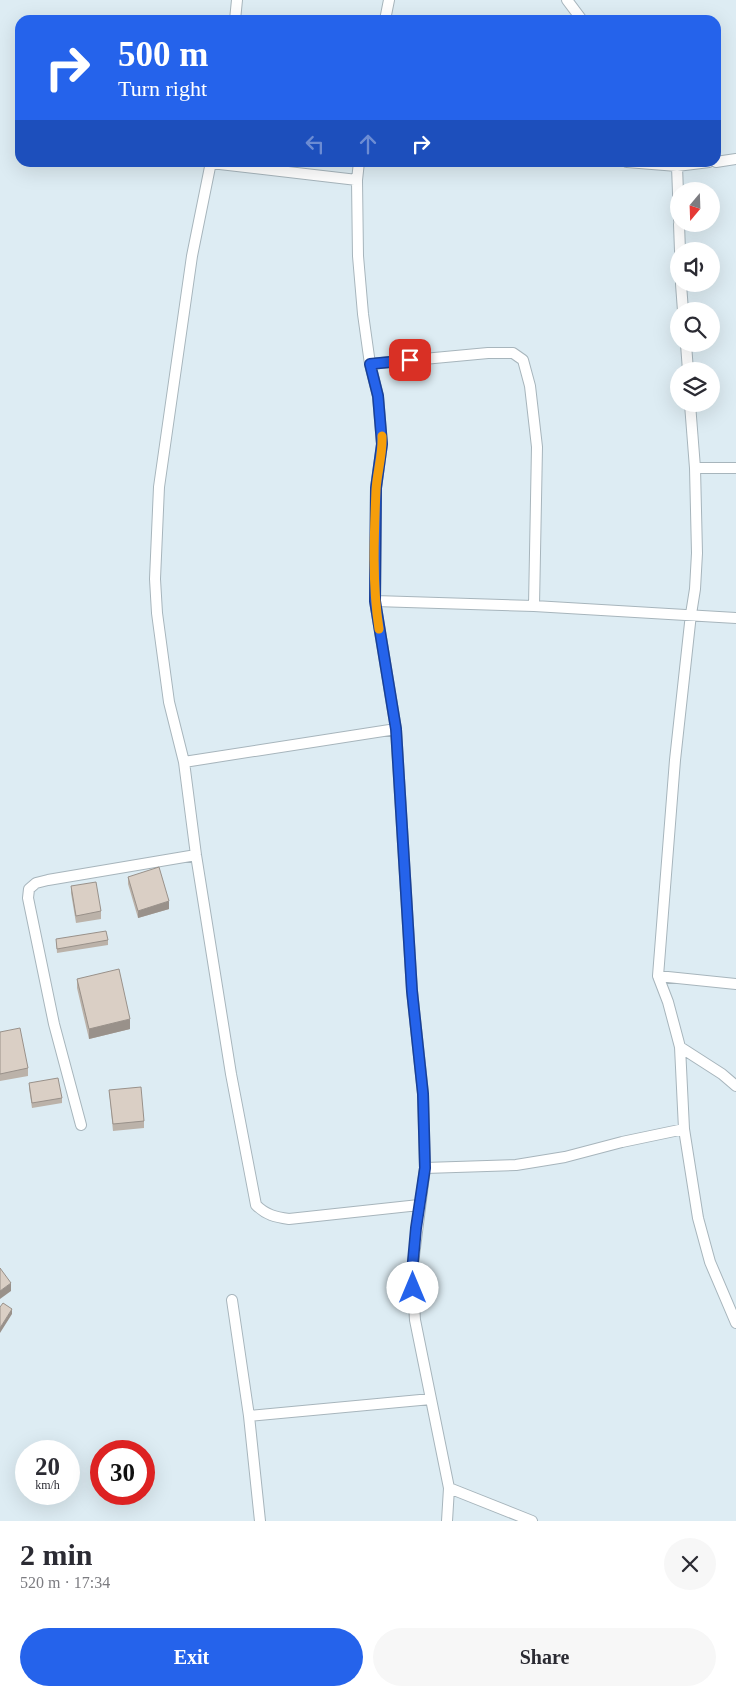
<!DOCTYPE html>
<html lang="en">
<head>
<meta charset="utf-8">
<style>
  body { margin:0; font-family:Georgia,serif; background:#f7f7f7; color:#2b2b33; height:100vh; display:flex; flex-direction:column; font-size:19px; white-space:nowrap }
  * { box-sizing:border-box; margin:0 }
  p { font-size:16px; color:#7c7c81 }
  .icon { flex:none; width:28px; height:28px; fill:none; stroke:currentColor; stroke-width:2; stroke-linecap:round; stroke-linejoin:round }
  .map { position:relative; height:1521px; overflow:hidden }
  .sheet { display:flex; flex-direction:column; background:#fff; flex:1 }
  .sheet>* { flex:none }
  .banner { position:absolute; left:15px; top:15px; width:706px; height:152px; border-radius:15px; box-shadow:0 5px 20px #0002; background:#2563eb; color:#fff; overflow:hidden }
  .needle { width:32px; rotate:199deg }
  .controls { position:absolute; left:670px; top:182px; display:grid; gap:10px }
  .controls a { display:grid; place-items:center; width:50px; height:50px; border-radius:50%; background:#fff; box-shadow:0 5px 20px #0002; font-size:25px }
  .speed { position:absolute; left:15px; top:1440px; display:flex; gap:10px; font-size:25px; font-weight:700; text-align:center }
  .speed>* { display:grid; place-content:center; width:65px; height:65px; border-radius:50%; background:#fff; box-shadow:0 5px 20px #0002; line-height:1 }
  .speed small { font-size:12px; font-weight:400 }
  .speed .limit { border:8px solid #d22; background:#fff; color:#111 }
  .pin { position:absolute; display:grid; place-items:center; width:42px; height:42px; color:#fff; margin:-21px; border-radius:10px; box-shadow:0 2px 8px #0006 }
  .me { position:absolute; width:55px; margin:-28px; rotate:0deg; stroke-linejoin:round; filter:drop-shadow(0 0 4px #0008) }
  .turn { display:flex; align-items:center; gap:18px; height:105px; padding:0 20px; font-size:22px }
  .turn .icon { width:65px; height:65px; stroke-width:2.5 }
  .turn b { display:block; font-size:35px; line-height:42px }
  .lanes { display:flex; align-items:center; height:48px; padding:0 20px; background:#0003; justify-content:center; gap:25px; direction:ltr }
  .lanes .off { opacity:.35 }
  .round { display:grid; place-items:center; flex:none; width:52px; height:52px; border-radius:26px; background:#f7f7f7 }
  .overview { display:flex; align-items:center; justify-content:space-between; height:85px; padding:0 20px }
  h1 { font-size:30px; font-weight:700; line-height:38px }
  .button { display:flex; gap:10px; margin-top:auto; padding:10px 20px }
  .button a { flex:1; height:58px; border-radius:30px; background:#2563eb; color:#fff; font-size:20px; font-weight:700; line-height:58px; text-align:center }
  .button a+a { background:#f7f7f7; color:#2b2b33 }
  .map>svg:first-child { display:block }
</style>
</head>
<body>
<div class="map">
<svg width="736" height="1521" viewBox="0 0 736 1521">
  <rect width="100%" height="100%" fill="#ddecf3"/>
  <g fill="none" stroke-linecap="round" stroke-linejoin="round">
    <defs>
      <path id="street" d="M 567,0 L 582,20
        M 235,20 L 237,0
        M 385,20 L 389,0
        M 211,162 L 192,256 L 159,487 L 155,579 L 157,613 L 169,702 L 184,762 L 196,855 L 231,1074 L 256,1205 C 266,1215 275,1217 289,1219 L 419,1205
        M 359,162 L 357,180 L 358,256 L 363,314 L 370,364 L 378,396 L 382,444 L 376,488 L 375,601 L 396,729 L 412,991 L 423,1093 L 425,1168 L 412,1272 L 415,1320 L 449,1488 L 447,1521
        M 627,162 L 677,166 L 709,162
        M 716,162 L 736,159
        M 211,163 L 357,180
        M 677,166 L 679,220
        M 679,224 L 680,251
        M 681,284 L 683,311
        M 686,344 L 688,371
        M 370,364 L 488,353 L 513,353 L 523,360 L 530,386 L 537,447 L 534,606
        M 690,404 L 695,468 L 697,553 L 695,589 L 691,614 L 675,760 L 658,976 L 668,1002 L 680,1047 L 684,1129 L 698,1218 L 710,1262 L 736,1323
        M 695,468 L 736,468
        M 375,601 L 534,606 L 736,618
        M 184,762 L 396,729
        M 658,976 L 736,984
        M 680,1047 L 722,1074 L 736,1086
        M 81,1125 L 54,1024 L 28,898 L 29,889 L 36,883 L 48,880 L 196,855
        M 425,1168 L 516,1165 L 565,1157 L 622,1142 L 684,1129
        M 232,1300 L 249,1416 L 260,1521
        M 249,1416 L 431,1399
        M 449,1488 L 532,1521"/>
    </defs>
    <use href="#street" stroke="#a7b5bc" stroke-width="12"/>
    <use href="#street" stroke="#fff" stroke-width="10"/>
  </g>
  <path fill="#bbb2a9" d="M 128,877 L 169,909 L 138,918 L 128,884 Z
    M 71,886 L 101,911 L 101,919 L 76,923 L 71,893 Z
    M 56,939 L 108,940 L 108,945 L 57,953 Z
    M 77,979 L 130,1029 L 89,1039 L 77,988 Z
    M 0,1032 L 28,1068 L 28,1076 L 0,1081 Z
    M 29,1083 L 62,1098 L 62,1103 L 32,1108 L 29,1088 Z
    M 109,1090 L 144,1121 L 144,1128 L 113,1131 Z"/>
  <path fill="#99918a" d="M 169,901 L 169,909 L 138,918 L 138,911 Z
    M 130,1019 L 130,1029 L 89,1039 L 89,1029 Z
    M 11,1283 L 11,1291 L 0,1299 L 0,1291 Z
    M 12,1309 L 12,1314 L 0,1333 L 0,1328 Z"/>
  <path fill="#dacfc5" stroke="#99918a" d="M 159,867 L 169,901 L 138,911 L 128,877 Z
    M 96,882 L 101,911 L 76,916 L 71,886 Z
    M 106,931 L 108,940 L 57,949 L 56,939 Z
    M 119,969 L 130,1019 L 89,1029 L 77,979 Z
    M 20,1028 L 28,1068 L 0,1074 L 0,1032 Z
    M 58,1078 L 62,1098 L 32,1103 L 29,1083 Z
    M 141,1087 L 144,1121 L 113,1124 L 109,1090 Z
    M 0,1268 L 11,1283 L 0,1291 Z
    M 3,1303 L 12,1309 L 0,1328 L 0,1307 Z"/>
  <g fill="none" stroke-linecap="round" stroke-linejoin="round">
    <defs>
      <path id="route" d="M 410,360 L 370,364 L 378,396 L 382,444 L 376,488 L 375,601 L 396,729 L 412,991 L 423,1094 L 425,1168 L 416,1228 L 412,1272 L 413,1288"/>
    </defs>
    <use href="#route" stroke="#184099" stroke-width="12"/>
    <use href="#route" stroke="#2563eb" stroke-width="9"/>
    <path stroke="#f59e0b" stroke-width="9" d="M 379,629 C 372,584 374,536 376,490 C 377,472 383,454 382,436"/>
  </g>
</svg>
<div class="controls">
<a><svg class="needle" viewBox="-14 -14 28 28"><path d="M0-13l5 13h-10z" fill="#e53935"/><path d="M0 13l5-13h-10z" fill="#7c7c81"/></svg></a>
<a><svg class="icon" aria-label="sound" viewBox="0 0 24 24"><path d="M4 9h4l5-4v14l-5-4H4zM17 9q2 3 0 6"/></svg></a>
<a><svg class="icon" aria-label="search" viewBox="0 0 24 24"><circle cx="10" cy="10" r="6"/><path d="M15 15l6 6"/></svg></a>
<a><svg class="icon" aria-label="layers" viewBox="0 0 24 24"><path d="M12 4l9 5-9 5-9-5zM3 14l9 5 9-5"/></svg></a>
</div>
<div class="speed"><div>20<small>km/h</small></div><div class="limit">30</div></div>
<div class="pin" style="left:410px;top:360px;background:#d93025"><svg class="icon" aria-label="arrive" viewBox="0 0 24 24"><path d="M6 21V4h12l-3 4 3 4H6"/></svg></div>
<svg class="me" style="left:413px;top:1288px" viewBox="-20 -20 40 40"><circle r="19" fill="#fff"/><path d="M0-13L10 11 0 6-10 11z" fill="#2563eb"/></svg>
<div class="banner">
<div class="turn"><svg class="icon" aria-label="right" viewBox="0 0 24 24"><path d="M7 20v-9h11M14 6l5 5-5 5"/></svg><div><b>500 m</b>Turn right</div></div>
<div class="lanes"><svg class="icon off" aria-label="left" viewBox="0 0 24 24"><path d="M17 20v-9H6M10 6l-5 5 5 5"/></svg><svg class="icon off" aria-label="ahead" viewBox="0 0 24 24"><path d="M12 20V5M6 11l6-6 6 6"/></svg><svg class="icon" aria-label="right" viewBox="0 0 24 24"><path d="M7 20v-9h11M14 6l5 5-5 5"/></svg></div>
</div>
</div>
<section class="sheet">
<div class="overview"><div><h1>2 min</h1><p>520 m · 17:34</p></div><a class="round"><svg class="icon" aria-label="close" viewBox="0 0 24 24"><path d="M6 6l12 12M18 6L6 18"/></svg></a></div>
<div class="button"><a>Exit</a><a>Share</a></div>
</section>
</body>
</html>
